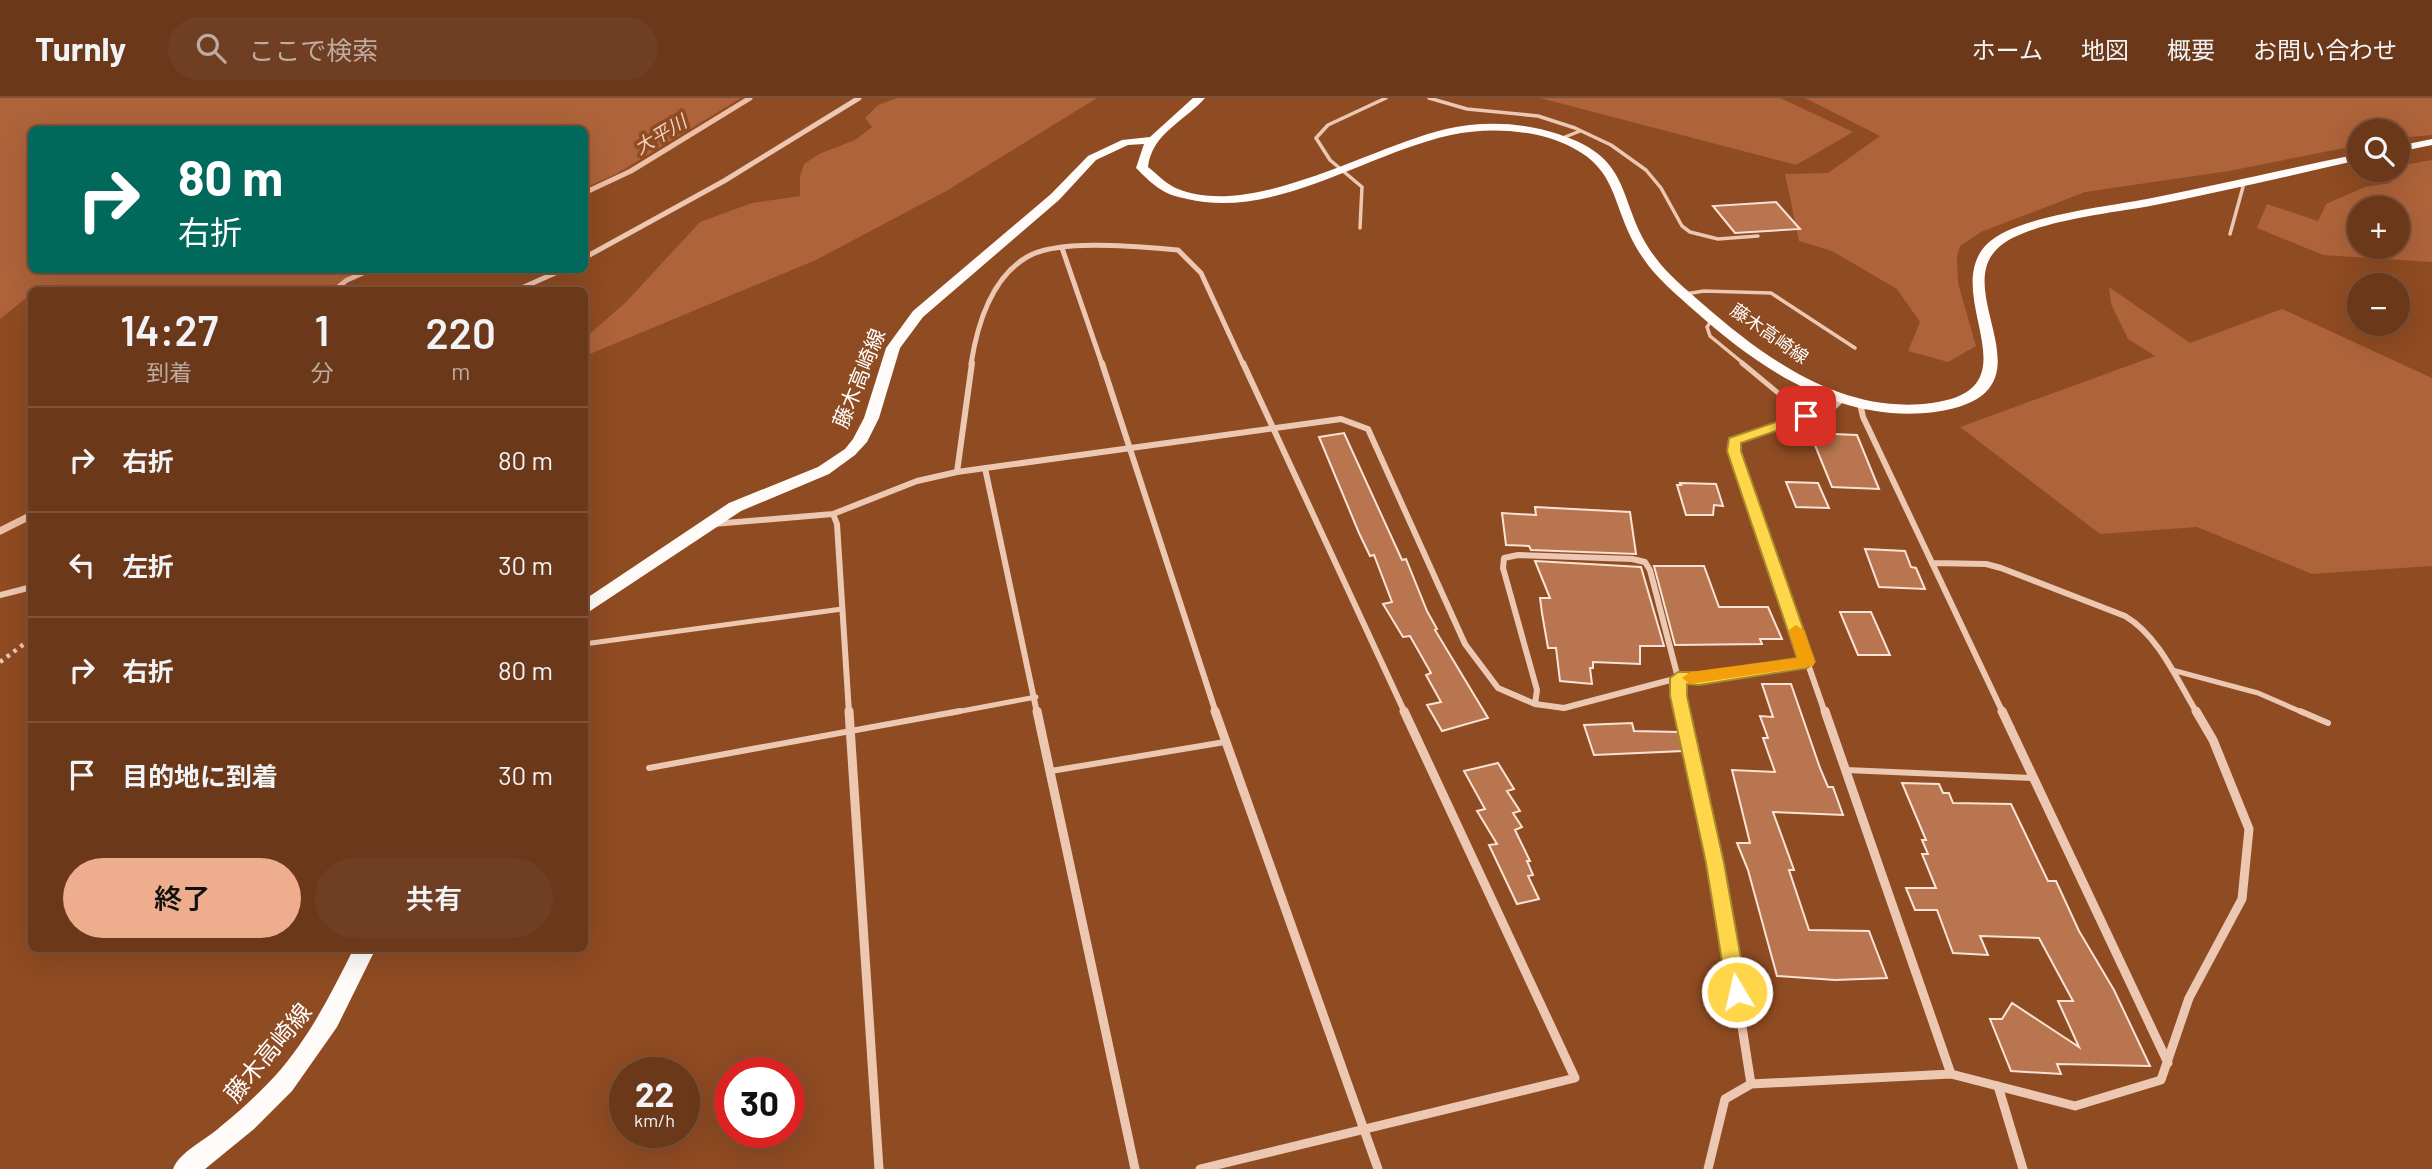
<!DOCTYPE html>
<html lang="ja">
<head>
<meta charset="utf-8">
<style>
  body { margin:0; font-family:Barlow,"Noto Sans JP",sans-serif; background:#703f23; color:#f1f3f6; height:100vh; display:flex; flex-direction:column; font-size:26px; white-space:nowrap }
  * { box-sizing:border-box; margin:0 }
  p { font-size:23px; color:#beaca2 }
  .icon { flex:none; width:38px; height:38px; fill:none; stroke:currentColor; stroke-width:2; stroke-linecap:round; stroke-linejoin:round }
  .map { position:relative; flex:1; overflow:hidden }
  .drawer { position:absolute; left:28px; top:189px; width:560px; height:665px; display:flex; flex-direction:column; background:#6b381a; border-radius:10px; box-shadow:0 7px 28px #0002,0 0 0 2px #7e5239 }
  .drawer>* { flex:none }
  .banner { position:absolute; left:28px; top:28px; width:560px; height:147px; border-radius:10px; box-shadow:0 7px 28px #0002,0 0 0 2px #7e5239; background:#00695c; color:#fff; overflow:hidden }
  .tools { position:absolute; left:2347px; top:21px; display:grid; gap:14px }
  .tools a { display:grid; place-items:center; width:63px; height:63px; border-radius:50%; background:#6b381a; box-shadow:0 7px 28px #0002,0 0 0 2px #7e5239; font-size:35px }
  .speed { position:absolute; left:609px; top:959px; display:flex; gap:14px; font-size:35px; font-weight:700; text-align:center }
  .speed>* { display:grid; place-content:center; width:91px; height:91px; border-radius:50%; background:#6b381a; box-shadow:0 7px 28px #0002,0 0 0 2px #7e5239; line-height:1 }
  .speed small { font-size:18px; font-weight:400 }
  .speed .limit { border:10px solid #d22; background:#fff; color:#111 }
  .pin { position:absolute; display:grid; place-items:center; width:60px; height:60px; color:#fff; margin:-30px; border-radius:14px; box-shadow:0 4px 10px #0006 }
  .me { position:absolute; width:77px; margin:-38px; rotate:351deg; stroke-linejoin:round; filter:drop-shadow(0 0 5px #0008) }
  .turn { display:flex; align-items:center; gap:24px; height:147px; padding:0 35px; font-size:32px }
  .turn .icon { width:91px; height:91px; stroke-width:2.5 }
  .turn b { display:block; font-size:49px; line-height:60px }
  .eta { display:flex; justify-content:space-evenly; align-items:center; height:119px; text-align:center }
  .eta b { font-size:42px; font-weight:600; line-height:49px }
  .action { display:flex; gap:14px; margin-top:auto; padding:14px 35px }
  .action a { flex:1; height:80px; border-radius:42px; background:#eead8d; color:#111; font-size:28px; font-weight:600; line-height:80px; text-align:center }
  .action a+a { background:#703f23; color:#f1f3f6 }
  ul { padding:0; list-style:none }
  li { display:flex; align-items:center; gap:21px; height:105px; padding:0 35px; border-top:2px solid #7e5239 }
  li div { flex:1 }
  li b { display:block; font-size:26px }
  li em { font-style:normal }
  header { display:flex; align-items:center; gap:42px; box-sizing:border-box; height:98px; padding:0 35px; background:#6b381a; border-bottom:2px solid #7e5239 }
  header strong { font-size:33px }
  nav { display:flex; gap:38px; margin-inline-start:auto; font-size:24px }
  .search { width:490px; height:63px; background:#703f23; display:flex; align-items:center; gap:18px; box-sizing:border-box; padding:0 24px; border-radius:38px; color:#beaca2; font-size:26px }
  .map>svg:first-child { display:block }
</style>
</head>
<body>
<header>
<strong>Turnly</strong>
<div class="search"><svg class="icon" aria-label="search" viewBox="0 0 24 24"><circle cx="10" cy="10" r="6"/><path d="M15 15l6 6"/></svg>ここで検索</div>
<nav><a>ホーム</a><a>地図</a><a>概要</a><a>お問い合わせ</a></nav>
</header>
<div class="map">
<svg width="2432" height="1071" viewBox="0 0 2432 1071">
  <rect width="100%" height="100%" fill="#8f4b22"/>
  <path fill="#ae633a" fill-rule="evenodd" d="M 0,0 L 741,0 L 616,76 L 585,90 L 584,32 L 32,32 L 32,172 L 359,172 L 326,192 L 32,192 L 31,201 L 25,201 L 0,221 Z
    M 897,0 L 1097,0 L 948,92 L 816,162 L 585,258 L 585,240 L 626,204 L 700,124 L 752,105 L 800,98 L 800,78 L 804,66 L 819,56 L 855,42 L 872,29 L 865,20 L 878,7 Z
    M 1540,0 L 1780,0 L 1853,34 L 1796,67 Z
    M 1805,0 L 2432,0 L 2432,37 L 2398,40 L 2398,33 L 2359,33 L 2359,47 L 2229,73 L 2085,94 L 1981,134 L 1960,148 L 1957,159 L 1958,185 L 1976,248 L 1948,264 L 1908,253 L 1920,224 L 1897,191 L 1832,153 L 1799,143 L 1785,76 L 1828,75 L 1880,38 Z
    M 2432,62 L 2432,164 L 2323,157 L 2257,130 L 2267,106 L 2318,123 L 2326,106 L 2365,89 L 2390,85 L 2398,68 ZM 2398,110 L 2398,149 L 2359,149 L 2359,110 Z
    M 2109,189 L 2190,245 L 2282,211 L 2432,280 L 2432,468 L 2312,476 L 2197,429 L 2100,436 L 1960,329 L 2155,258 L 2128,241 L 2111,206 Z"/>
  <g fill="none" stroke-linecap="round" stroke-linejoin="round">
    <path stroke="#edbfa6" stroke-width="5" d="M 584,95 L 631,73 L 750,0
      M 334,192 L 347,182 L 370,172"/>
    <path stroke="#edbfa6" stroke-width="7" d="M 0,433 L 32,417"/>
  </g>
  <path fill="#b8754f" stroke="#f9e3d7" stroke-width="2" d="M 1776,104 L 1800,131 L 1735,135 L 1713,108 Z
    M 1344,335 L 1402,462 L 1406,461 L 1427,513 L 1437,531 L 1435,532 L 1488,620 L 1442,633 L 1427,607 L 1441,604 L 1426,577 L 1431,575 L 1410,538 L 1403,539 L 1383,506 L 1392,504 L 1374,457 L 1370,458 L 1359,435 L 1319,339 Z
    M 1810,335 L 1857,337 L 1879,391 L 1832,389 Z
    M 1786,384 L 1818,385 L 1829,410 L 1796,409 Z
    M 1680,385 L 1716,386 L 1723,408 L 1714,407 L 1713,417 L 1686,417 L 1677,387 L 1681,387 Z
    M 1535,409 L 1630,414 L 1636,456 L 1531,452 L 1529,448 L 1506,447 L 1502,415 L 1536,417 Z
    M 1865,451 L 1905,453 L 1911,469 L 1916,470 L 1925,491 L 1879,489 Z
    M 1535,463 L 1641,469 L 1664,548 L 1640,548 L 1640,566 L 1593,564 L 1593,570 L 1590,570 L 1592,586 L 1560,583 L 1556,550 L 1548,550 L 1542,515 L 1540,500 L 1550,500 Z
    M 1654,468 L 1704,468 L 1719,509 L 1768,509 L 1782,541 L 1760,541 L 1762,546 L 1675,547 Z
    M 1840,514 L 1871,514 L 1890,557 L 1858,557 Z
    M 1762,586 L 1791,586 L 1820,670 L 1828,689 L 1833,689 L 1843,717 L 1773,714 L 1794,772 L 1789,772 L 1809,832 L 1869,833 L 1887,880 L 1835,882 L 1777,878 L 1748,772 L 1737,745 L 1750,745 L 1732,672 L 1775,674 L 1763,640 L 1768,640 L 1760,618 L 1773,619 Z
    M 1632,625 L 1634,633 L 1679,634 L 1683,653 L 1594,657 L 1584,627 Z
    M 1498,665 L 1514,691 L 1507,693 L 1520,713 L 1513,715 L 1522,729 L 1515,732 L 1530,763 L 1527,763 L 1533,777 L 1528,778 L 1539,801 L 1517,806 L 1489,747 L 1497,746 L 1477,713 L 1485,711 L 1464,673 Z
    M 1902,685 L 1939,686 L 1943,695 L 1949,695 L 1953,705 L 2011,706 L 2048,783 L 2056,783 L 2079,833 L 2114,892 L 2150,968 L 2057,966 L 2061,976 L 2011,973 L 1990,921 L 2002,921 L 2012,905 L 2079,949 L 2058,903 L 2073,903 L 2039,840 L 1980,838 L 1988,857 L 1953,855 L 1937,812 L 1915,812 L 1906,790 L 1936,790 L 1922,756 L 1928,756 L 1922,742 L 1926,742 Z"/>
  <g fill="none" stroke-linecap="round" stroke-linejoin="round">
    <path stroke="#ecc7b2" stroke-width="4.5" stroke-dasharray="3.5 5" stroke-linecap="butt" d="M 0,564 L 32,540"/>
    <path stroke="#ecc7b2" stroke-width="3.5" d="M 1429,0 L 1467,11 L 1538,18 L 1575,30 L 1611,47 L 1646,72 L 1661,90 L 1682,128 L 1690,134 L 1718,141 L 1758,138
      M 1560,41 L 1580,33
      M 1360,130 L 1362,89 L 1330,62 L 1316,40 L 1328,27 L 1386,0
      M 2230,136 L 2243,89 L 2238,85
      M 1685,196 L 1704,193 L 1771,195 L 1855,250
      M 1712,222 L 1707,229 L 1710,238 L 1744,266"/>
    <path stroke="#ecc7b2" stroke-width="5" d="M 1742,265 L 1806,318
      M 584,546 L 842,511
      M 2172,572 L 2258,595 L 2304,615
      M 951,615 L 1036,599"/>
    <path stroke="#ecc7b2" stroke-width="6" d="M 2300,613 L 2328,625
      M 649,670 L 960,613
      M 1846,672 L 2032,680
      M 1051,673 L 1225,644"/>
    <path stroke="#ecc7b2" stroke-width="5" d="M 1062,150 L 1102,266
      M 584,160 L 724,83 L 859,0
      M 517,192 L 562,172
      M 971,266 C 977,228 991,180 1027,159 C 1058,140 1142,149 1178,152 L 1201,175 L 1243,266"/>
    <path stroke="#ecc7b2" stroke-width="6" d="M 1102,265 L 1216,615
      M 1243,265 L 1405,615
      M 1860,305 L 1863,319 L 2003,615
      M 985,370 L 1037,615
      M 957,374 L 972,265
      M 833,416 L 837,426 L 849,615
      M 713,426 L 833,416 L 917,383 L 957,374 L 1341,321 L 1368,331 L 1465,546 L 1498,590 L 1535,606 L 1564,610 L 1678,580 L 1699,580 L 1807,564
      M 1932,465 L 1986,466 L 2001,470 L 2125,518 C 2159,538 2177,582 2197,615
      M 0,497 L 32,489
      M 1535,606 L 1537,592 L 1503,470 L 1504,460 L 1518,457 L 1632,461 L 1645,464 L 1650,472 L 1678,580 L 1683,615
      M 1825,615 L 1734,353 L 1734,343 L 1835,308 L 1842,301"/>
    <path stroke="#ecc7b2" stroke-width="9" d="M 849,613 L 879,1071
      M 1037,613 L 1135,1071
      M 1215,613 L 1378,1071
      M 1682,613 L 1720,788 L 1751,986
      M 1825,613 L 1951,976
      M 2002,613 L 2168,965
      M 1998,988 L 2023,1071
      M 1200,1071 L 1575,980 L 1404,613
      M 1708,1071 L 1725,1001 L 1751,986 L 1951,976 L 2075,1008 L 2161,982 L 2189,900 L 2242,801 L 2249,731 L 2213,642 L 2196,613"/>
    <path fill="#fffbf8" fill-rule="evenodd" d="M 1193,0 L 1205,0 C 1185,23 1152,35 1148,69 C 1157,76 1167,87 1178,91 C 1253,121 1370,49 1446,31 C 1482,23 1522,24 1558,36 C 1637,61 1615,105 1655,159 C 1669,178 1687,192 1704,207 C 1767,262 1843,317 1932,305 C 2039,291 1938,196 1987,146 C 2014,118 2113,108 2152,100 C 2221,86 2290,70 2359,56 L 2359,62 C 2289,78 2220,94 2150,108 C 2112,115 2023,124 1997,151 C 1950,197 2061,296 1935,314 C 1843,326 1762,273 1696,214 C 1677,197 1657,181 1643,160 C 1606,105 1625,65 1549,40 C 1518,31 1482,30 1451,37 C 1367,55 1275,122 1187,101 C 1180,99 1172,98 1165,94 C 1155,89 1144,78 1136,70 L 1144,46 L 1128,47 L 1096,62 L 1059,102 L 923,219 L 900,250 L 879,320 L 867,344 L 855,357 L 829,376 L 741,413 L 584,517 L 584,502 L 729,405 L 818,369 L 845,351 L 853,341 L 864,320 L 886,250 L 913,213 L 1051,96 L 1088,58 L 1122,42 L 1150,39 Z
      M 2432,41 L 2432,47 L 2398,54 L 2398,48 Z
      M 354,850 L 376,850 L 337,929 L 292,993 L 254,1031 L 205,1071 L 173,1071 C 180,1053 206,1042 220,1029 C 240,1013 258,996 275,978 C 309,940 331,896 354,850 Z"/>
  </g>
  <path fill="#ffd54a" stroke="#a68a30" stroke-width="2" d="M 1806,314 L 1812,318 L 1810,321 L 1741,345 L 1741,353 L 1815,564 L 1807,570 L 1699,587 L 1687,586 L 1687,598 L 1724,765 L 1747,894 L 1744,900 L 1737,903 L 1730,900 L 1727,894 L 1706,765 L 1670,598 L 1670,580 L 1678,574 L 1699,574 L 1797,560 L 1727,353 L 1729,340 Z"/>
  <path fill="#f59e0b" d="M 1796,527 L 1804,532 L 1815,564 L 1813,568 L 1690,586 L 1682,580 L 1690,574 L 1797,560 L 1789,532 Z"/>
  <g text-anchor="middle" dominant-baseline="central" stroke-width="7" stroke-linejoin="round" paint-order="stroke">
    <g font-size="18" fill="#fff" stroke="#8f4b22">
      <text transform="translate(1770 235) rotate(35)">藤木高崎線</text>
    </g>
    <g font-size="19" font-style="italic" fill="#f3d1be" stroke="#8f4b22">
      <text transform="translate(660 36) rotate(-31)">大平川</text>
    </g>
    <g font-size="21" fill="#fff" stroke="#8f4b22">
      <text transform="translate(858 280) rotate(-68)">藤木高崎線</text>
    </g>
    <g font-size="24" fill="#fff" stroke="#8f4b22">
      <text transform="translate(267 954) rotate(-50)">藤木高崎線</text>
    </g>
  </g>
</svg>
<div class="tools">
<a><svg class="icon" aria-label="search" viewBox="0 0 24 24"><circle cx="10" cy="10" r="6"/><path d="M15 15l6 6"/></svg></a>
<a>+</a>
<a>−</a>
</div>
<div class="speed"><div>22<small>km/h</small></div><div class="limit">30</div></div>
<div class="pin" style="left:1806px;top:318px;background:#d93025"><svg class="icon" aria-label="arrive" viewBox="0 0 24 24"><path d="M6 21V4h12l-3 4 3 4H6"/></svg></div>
<svg class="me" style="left:1737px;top:894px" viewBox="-20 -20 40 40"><circle r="17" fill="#ffd54a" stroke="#fff" stroke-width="3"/><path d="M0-11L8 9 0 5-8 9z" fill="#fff"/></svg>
<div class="banner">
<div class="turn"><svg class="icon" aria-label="right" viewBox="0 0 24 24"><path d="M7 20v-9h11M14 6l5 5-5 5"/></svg><div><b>80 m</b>右折</div></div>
</div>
<section class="drawer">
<div class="eta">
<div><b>14:27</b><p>到着</p></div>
<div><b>1</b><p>分</p></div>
<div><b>220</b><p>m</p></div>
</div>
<ul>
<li><svg class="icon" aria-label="right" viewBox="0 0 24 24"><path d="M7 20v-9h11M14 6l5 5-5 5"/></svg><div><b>右折</b></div><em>80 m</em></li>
<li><svg class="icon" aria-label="left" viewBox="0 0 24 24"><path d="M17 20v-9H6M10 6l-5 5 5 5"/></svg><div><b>左折</b></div><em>30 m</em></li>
<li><svg class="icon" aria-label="right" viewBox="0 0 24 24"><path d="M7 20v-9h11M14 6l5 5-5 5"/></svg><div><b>右折</b></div><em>80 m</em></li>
<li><svg class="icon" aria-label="arrive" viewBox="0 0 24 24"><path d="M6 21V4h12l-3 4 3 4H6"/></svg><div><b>目的地に到着</b></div><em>30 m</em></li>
</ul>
<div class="action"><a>終了</a><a>共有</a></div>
</section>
</div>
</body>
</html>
